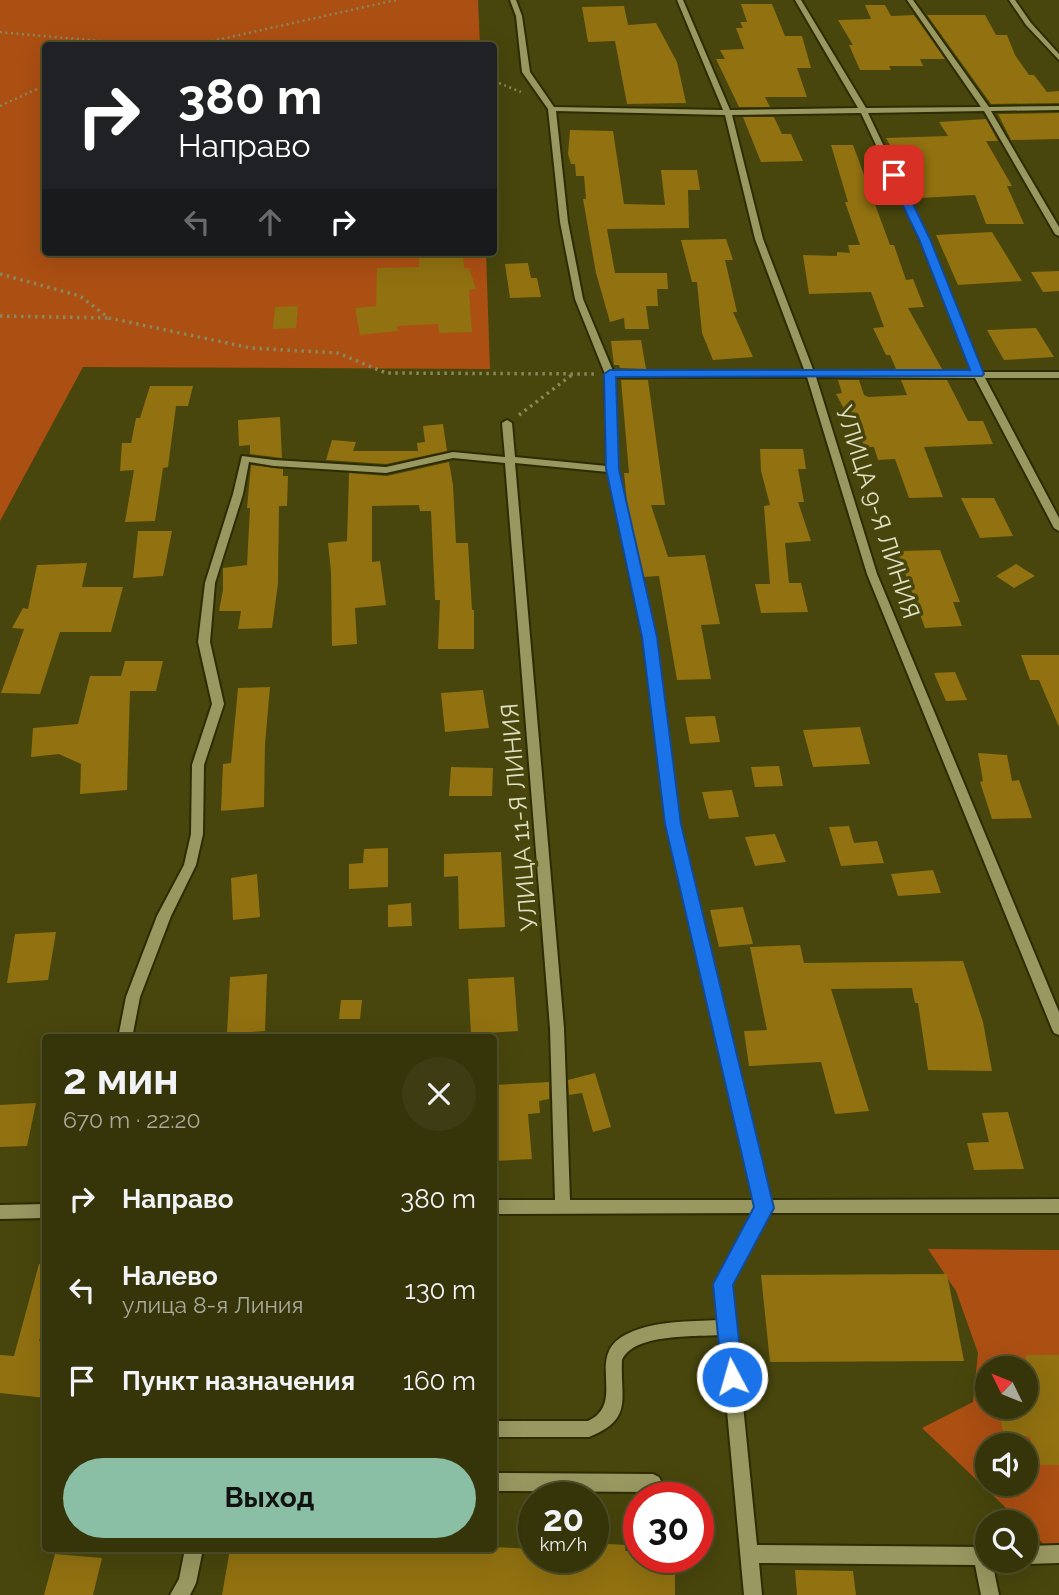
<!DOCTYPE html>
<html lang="ru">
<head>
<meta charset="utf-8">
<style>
  body { margin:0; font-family:Raleway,sans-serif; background:#3d3c12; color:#f1f3f6; height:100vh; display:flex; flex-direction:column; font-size:26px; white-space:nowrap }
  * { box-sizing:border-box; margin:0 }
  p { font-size:23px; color:#aaaa9c }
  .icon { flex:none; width:38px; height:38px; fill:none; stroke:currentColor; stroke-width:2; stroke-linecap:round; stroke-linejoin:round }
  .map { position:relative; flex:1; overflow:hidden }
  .sheet { position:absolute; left:42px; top:1034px; width:455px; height:518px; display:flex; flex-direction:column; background:#363409; border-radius:7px; box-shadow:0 7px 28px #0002,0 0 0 2px #504f2a }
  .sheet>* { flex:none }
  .guide { position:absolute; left:42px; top:42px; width:455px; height:214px; border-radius:7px; box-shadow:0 7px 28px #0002,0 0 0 2px #504f2a; background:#202124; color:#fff; overflow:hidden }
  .needle { width:46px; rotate:313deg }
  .controls { position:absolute; left:975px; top:1356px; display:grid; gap:14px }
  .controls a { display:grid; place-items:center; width:63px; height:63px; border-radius:50%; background:#363409; box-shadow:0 7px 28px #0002,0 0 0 2px #504f2a; font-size:35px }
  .speed { position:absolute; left:518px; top:1482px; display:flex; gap:14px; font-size:35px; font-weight:700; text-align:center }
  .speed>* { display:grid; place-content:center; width:91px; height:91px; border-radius:50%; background:#363409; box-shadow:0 7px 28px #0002,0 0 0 2px #504f2a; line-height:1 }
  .speed small { font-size:18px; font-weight:400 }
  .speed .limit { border:10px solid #d22; background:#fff; color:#111 }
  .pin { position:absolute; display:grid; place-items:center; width:60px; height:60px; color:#fff; margin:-30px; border-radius:14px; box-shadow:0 4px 10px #0006 }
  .me { position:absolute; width:77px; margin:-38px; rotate:354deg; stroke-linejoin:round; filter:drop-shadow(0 0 5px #0008) }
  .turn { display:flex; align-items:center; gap:24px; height:147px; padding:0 21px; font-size:32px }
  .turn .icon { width:91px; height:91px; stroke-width:2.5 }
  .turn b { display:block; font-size:49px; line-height:60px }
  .lanes { display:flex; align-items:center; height:66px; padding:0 21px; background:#0003; justify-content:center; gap:35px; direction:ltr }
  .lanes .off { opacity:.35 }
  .round { display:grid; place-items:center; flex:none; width:74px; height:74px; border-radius:37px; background:#3d3c12 }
  .overview { display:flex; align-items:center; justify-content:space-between; height:119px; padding:0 21px }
  h1 { font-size:42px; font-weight:700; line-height:52px }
  .action { display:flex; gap:14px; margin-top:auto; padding:14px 21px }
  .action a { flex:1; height:80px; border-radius:42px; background:#8abfa5; color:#111; font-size:28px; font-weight:700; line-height:80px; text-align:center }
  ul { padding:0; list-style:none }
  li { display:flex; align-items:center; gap:21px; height:91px; padding:0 21px }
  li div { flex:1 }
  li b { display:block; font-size:26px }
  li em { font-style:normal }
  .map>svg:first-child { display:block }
</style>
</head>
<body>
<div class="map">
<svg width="1059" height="1595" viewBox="0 0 1059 1595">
  <rect width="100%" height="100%" fill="#48460c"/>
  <path fill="#ac4f13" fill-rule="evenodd" d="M 0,0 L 478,0 L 480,45 L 46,46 L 46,252 L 486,252 L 490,369 L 83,367 L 0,521 Z
    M 928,1249 L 1059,1250 L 1059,1559 L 1026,1527 L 1026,1522 L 1021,1522 L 922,1428 L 973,1402 L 978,1353 L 956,1291 ZM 987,1368 L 1026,1368 L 1026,1407 L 987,1407 ZM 987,1446 L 1026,1446 L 1026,1484 L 987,1484 Z"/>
  <path fill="#917110" d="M 741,4 L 772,4 L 785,36 L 802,36 L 811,68 L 797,68 L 807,97 L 765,97 L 770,107 L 739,107 L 716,59 L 725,59 L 720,50 L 744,49 L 736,28 L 743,28 L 740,22 L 747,22 Z
    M 865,5 L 885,5 L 891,16 L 914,15 L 945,59 L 920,59 L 923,66 L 889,66 L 891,70 L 860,70 L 849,45 L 853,45 L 838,20 L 871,19 Z
    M 624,6 L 628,25 L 656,23 L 677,62 L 686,103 L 627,104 L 615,41 L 588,42 L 582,7 Z
    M 927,15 L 985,15 L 996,35 L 1007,35 L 1015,55 L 1029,75 L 1034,75 L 1047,92 L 1059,91 L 1059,103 L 991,104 Z
    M 1059,113 L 1059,139 L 1011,140 L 998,114 Z
    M 743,117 L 774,117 L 782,134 L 791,134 L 803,161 L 761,162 Z
    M 986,119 L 998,141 L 986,141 L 1012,186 L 1007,186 L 1024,224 L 986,224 L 975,195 L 920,198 L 886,138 L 948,136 L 939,122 Z
    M 570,130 L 613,131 L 624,204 L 665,205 L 661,170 L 697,170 L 700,190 L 688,190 L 689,228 L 607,229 L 615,273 L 667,273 L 668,289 L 657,289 L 658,306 L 646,306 L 649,329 L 625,329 L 624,318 L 610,322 L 596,273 L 583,199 L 586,199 L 584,176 L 576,176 L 575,164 L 571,164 L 568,154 Z
    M 831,145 L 853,145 L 890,245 L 894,245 L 906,280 L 913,279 L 924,307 L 908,308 L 942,369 L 896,369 L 890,355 L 886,355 L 873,328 L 884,327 L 871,292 L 809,294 L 803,255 L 837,256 L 837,252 L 850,253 L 848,245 L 860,245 L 845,202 L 848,202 Z
    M 992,232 L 1022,281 L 958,285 L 936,235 Z
    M 726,239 L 733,260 L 725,260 L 737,312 L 733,312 L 753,357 L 713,360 L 702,333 L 697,282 L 692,282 L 681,240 Z
    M 419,252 L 463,252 L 464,268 L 469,268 L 476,289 L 469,290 L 472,332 L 439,333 L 438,324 L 397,326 L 398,331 L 360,335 L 355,308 L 376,306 L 377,268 L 419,267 Z
    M 528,263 L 531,278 L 537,278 L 541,297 L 510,298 L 505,264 Z
    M 1059,271 L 1059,291 L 1043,292 L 1031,272 Z
    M 298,306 L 296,328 L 273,329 L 275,307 Z
    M 1036,328 L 1054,357 L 1004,360 L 987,330 Z
    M 641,340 L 646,369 L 620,368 L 619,365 L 614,365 L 611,341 Z
    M 621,380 L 648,380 L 665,505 L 651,505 L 668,557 L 705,555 L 720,624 L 701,625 L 711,679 L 677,680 L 659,576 L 644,577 L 627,503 L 624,473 L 629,473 Z
    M 838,380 L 859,380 L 864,395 L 869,397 L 907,395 L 901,380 L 947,380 L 968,421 L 983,421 L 993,444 L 924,447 L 943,497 L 909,498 L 895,459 L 878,460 L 874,447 L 865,447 L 836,394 L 842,393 Z
    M 150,386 L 193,386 L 188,406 L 176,406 L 168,467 L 163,468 L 155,521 L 125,522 L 134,470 L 120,471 L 122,443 L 131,443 L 136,418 L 140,418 Z
    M 280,417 L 282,458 L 250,454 L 250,445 L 239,446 L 238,420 Z
    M 443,424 L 447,451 L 386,464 L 326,460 L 332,440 L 356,442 L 353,451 L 418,451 L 417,443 L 425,442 L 423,426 Z
    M 760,449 L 803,449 L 806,469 L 798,469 L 804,502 L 798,502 L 811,541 L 785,543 L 789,583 L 801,583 L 808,612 L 761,613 L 755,584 L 770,584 L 764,506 L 770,505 L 761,471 Z
    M 449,462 L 453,485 L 456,543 L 468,543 L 472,610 L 474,610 L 474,649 L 438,649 L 440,600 L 435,600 L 431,511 L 420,511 L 419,505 L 372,506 L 372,562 L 380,561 L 386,605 L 355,608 L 357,644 L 332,646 L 331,572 L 328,543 L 347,541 L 349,473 L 387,476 Z
    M 251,465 L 283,469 L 283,476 L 288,476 L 287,506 L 279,506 L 278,583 L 272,628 L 238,629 L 241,611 L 219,611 L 223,590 L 223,568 L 247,565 L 250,508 L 247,508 Z
    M 961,498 L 994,498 L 1013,536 L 980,538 Z
    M 138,531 L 172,531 L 163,576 L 133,578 Z
    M 940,550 L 960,602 L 953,602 L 962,626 L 925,628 L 897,551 Z
    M 87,563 L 82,587 L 123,587 L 111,632 L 60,632 L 40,694 L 1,693 L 24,629 L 12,628 L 23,608 L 28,609 L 37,565 Z
    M 1016,564 L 1035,576 L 1014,588 L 996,576 Z
    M 1021,655 L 1059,655 L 1059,727 L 1039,680 L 1030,680 Z
    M 125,661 L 163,661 L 156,691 L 130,691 L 127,790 L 80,794 L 81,764 L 59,754 L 31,757 L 33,728 L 78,724 L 90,676 L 121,676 Z
    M 955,672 L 967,700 L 946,701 L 934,673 Z
    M 270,687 L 265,744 L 264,807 L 221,811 L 223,764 L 231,763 L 238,688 Z
    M 483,690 L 489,728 L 445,732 L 441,693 Z
    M 715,716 L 720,742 L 690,744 L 685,717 Z
    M 860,727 L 870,764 L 813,767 L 803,730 Z
    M 978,753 L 1007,755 L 1012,781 L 1019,780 L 1032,818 L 992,819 L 980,782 L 983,781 Z
    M 779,766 L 783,786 L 755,787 L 751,767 Z
    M 451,767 L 493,768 L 492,796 L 449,796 Z
    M 732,790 L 739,817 L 709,819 L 702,792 Z
    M 849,826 L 854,843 L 877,841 L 884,863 L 841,866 L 829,827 Z
    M 775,834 L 786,862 L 755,866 L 745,837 Z
    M 388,848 L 388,887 L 349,889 L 349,864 L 363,863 L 364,849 Z
    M 501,852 L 505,927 L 459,929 L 458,876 L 444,877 L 444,854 Z
    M 933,870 L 941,893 L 898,896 L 891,874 Z
    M 257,874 L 260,917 L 233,920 L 231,878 Z
    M 411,903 L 412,926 L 388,927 L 388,905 Z
    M 743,907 L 753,944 L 719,947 L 710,910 Z
    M 56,932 L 48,980 L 7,983 L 15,934 Z
    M 800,945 L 804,963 L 963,961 L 983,1022 L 992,1071 L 928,1070 L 918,1003 L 915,1003 L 912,988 L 831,989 L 869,1111 L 835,1114 L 821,1062 L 749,1066 L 744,1031 L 767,1030 L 750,947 Z
    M 267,974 L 265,1031 L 227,1034 L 230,977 Z
    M 514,977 L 518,1031 L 471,1034 L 468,979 Z
    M 341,1000 L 362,1000 L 360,1019 L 339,1019 Z
    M 595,1073 L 611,1127 L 593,1132 L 582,1093 L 569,1095 L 568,1080 Z
    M 549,1082 L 549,1099 L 539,1101 L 540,1113 L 528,1114 L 532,1159 L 494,1161 L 494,1085 Z
    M 36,1103 L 27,1146 L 0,1147 L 0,1105 Z
    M 1008,1112 L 1024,1169 L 974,1170 L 967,1143 L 989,1142 L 982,1113 Z
    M 39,1264 L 46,1264 L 46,1318 L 39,1341 L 46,1341 L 46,1398 L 0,1393 L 0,1355 L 14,1356 Z
    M 947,1274 L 964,1361 L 770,1362 L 761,1275 Z
    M 1026,1355 L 1059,1355 L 1059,1465 L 1036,1465 L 1030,1436 L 1004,1436 L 998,1407 L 1026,1407 Z
    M 593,1543 L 625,1545 L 625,1551 L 639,1551 L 639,1558 L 675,1558 L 675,1595 L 222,1595 L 230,1549 L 332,1549 L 372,1553 L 373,1549 L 432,1549 L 432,1552 L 470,1554 L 470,1549 L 494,1547 L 534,1549 L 534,1558 L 593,1558 Z
    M 55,1554 L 102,1558 L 93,1595 L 44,1595 Z
    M 795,1570 L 853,1571 L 856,1595 L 797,1595 Z"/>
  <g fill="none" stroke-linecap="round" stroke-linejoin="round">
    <defs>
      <path id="minor" d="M 510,0 L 516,0 L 522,16 L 530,72 L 554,107 L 723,110 L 677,0 L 683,0 L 730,110 L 858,108 L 795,0 L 801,0 L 866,108 L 981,107 L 907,0 L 913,0 L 989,107 L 1059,106 L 1059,110 L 991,111 L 1059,227 L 1059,236 L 1055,234 L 984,111 L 868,113 L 928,239 L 982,372 L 1059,372 L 1059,378 L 985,378 L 1059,518 L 1059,531 L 1054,528 L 975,378 L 816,377 L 877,574 L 1059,1012 L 1059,1035 L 1054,1033 L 1052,1029 L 867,574 L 807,377 L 615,377 L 617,469 L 655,637 L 679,824 L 770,1200 L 1059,1199 L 1059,1213 L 769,1213 L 731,1285 L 757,1545 L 982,1547 L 987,1549 L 987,1561 L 992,1561 L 999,1595 L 981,1595 L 975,1565 L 759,1563 L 762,1595 L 744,1595 L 720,1335 C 694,1337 634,1333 622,1360 C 620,1399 634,1419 589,1437 L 494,1437 L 494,1421 L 588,1421 C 628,1402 583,1355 627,1334 C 655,1320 688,1322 719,1320 L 715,1284 L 753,1213 L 494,1214 L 494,1200 L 555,1200 L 550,1028 L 505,463 L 453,458 L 386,473 L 274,466 L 249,462 L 243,494 L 215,583 L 210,642 L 224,704 L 204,765 L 203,834 L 196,865 L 171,916 L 140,997 L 132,1038 L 118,1038 L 126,997 L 157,916 L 184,865 L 191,834 L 192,765 L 212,704 L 198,642 L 205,583 L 233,494 L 242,456 L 274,460 L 386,467 L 453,452 L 505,457 L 502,423 L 507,420 L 512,423 L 515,457 L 607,466 L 605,374 L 575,299 L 560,222 L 548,109 L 522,72 L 516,16 ZM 556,111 L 725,115 L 755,239 L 805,372 L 613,371 L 583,299 L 568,222 ZM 861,113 L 920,239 L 973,372 L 814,372 L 763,239 L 732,115 ZM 515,463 L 608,472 L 643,637 L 667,824 L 755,1200 L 570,1200 L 564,1028 Z
        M 1009,0 L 1015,0 L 1031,23 L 1059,54 L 1059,60 L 1026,25 Z
        M 46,1204 L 46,1218 L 0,1219 L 0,1205 Z
        M 494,1473 L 653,1474 L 659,1477 L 662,1483 L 659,1489 L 653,1492 L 494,1491 Z
        M 1059,1545 L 1059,1563 L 1026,1564 L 1020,1561 L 1026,1561 L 1026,1546 Z
        M 185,1549 L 203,1549 L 196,1583 L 190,1595 L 170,1595 L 179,1579 Z"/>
    </defs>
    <use href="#minor" stroke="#2d2c01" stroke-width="4"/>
    <path stroke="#89885b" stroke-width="2.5" stroke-dasharray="2 3.5" stroke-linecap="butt" d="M 0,32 L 155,46
      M 190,46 L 396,0
      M 494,81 L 521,92
      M 0,106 L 46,85"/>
    <path stroke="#89885b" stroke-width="3.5" stroke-dasharray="2.5 4.5" stroke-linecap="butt" d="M 0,274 L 80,296 L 109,318 L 251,348 L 338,353 L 386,373 L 595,374
      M 0,316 L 108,318
      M 519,415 L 573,374"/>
    <use href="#minor" fill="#999861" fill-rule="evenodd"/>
  </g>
  <path fill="#1a73e8" stroke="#114b97" stroke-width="2" d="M 890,172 L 899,175 L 930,239 L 984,374 L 982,376 L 616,377 L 619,469 L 657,637 L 681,824 L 774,1208 L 733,1285 L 743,1377 L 740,1384 L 732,1387 L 725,1384 L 722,1377 L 713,1284 L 754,1207 L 665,824 L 642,637 L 606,469 L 604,374 L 610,370 L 970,370 L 919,239 L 888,175 Z"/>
  <g text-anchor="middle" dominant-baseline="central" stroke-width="7" stroke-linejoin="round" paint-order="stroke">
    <g font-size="24" fill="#e0e1c4" stroke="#48460c">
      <text transform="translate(878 512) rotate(72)">УЛИЦА 9-Я ЛИНИЯ</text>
      <text transform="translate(519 817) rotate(-95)">УЛИЦА 11-Я ЛИНИЯ</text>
    </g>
  </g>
</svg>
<div class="controls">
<a><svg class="needle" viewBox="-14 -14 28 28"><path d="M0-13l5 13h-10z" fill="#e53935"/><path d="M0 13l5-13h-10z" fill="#aaaa9c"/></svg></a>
<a><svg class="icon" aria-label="sound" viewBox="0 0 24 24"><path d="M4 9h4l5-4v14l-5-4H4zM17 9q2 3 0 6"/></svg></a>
<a><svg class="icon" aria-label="search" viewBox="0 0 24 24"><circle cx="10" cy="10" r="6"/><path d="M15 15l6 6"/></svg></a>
</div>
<div class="speed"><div>20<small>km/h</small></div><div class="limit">30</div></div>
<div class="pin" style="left:894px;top:175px;background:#d93025"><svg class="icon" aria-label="arrive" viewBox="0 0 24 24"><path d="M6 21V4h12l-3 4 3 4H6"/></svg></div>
<svg class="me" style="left:732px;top:1377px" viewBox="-20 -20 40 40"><circle r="17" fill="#1a73e8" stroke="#fff" stroke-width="3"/><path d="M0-11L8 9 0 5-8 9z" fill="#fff"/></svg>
<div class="guide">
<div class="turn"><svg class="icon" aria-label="right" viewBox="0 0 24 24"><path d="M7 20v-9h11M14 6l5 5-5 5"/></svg><div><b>380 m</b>Направо</div></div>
<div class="lanes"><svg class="icon off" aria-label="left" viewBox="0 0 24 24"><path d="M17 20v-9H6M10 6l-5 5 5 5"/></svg><svg class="icon off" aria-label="ahead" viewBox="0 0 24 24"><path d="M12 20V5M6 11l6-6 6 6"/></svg><svg class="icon" aria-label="right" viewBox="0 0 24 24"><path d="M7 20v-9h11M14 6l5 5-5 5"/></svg></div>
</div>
<section class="sheet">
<div class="overview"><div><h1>2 мин</h1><p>670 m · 22:20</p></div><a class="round"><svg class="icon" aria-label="close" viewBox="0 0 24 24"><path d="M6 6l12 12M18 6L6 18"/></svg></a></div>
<ul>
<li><svg class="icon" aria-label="right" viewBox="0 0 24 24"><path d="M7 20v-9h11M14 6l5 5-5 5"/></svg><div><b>Направо</b></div><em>380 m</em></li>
<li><svg class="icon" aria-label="left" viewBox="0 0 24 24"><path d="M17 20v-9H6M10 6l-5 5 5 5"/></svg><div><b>Налево</b><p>улица 8-я Линия</p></div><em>130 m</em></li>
<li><svg class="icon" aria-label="arrive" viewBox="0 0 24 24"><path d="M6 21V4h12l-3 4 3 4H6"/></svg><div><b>Пункт назначения</b></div><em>160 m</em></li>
</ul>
<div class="action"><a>Выход</a></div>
</section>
</div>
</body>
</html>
